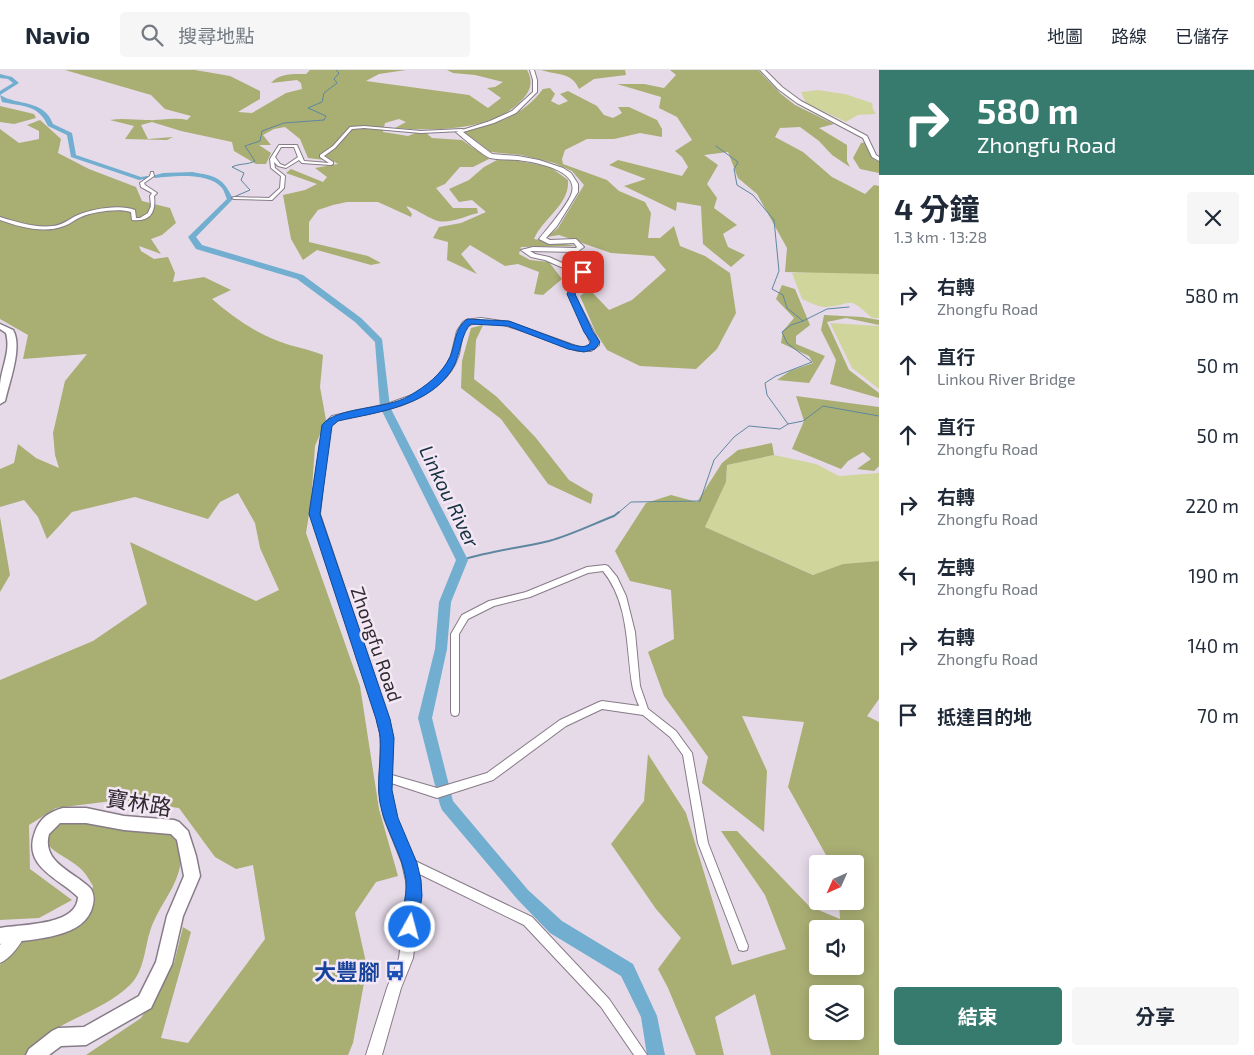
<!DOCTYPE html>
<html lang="zh-TW">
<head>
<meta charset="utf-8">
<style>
  body { margin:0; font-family:"Exo 2","Noto Sans TC",sans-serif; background:#f6f6f7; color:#1f2937; height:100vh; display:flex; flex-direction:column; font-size:19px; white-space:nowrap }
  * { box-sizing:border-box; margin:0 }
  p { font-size:16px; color:#747a83 }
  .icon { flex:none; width:28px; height:28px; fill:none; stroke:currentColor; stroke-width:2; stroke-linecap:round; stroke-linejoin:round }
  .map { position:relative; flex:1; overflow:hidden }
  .panel { display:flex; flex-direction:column; background:#fff; width:375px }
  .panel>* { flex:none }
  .hud { background:#377b6f; color:#fff; overflow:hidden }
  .needle { width:32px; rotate:225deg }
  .buttons { position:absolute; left:809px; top:785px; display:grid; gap:10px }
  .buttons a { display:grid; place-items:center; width:55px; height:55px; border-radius:5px; background:#fff; box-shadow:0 2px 12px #0003; font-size:25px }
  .pin { position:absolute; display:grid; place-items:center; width:42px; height:42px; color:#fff; margin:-21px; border-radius:10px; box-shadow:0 2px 8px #0006 }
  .me { position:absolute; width:55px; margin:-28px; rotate:7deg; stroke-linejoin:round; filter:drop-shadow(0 0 4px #0008) }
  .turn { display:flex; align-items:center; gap:18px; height:105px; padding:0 15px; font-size:22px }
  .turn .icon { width:65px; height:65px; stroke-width:2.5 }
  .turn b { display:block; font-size:35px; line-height:42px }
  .round { display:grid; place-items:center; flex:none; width:52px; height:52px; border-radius:5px; background:#f6f6f7 }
  .summary { display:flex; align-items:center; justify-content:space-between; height:85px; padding:0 15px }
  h1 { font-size:30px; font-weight:700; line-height:38px }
  .action { display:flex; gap:10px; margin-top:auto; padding:10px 15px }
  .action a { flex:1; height:58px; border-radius:5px; background:#377b6f; color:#fff; font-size:20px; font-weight:700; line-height:58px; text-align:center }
  .action a+a { background:#f6f6f7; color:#1f2937 }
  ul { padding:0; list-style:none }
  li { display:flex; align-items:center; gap:15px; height:70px; padding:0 15px }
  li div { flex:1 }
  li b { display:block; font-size:19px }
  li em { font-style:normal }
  header { display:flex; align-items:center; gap:30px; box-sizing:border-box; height:70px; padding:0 25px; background:#fff; border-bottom:1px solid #e0e1e3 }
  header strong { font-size:24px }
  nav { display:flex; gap:28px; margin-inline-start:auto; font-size:18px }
  .search { width:350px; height:45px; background:#f6f6f7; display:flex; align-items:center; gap:12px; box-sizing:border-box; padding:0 18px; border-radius:5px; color:#747a83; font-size:19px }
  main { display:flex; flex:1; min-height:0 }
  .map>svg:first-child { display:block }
</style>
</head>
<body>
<header>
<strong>Navio</strong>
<div class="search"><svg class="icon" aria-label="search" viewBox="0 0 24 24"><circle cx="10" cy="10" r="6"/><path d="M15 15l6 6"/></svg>搜尋地點</div>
<nav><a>地圖</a><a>路線</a><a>已儲存</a></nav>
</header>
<main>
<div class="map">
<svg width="879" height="985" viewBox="0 0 879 985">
  <rect width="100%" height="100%" fill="#e6dae8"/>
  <path fill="#d0d59c" d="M 818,20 L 845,24 L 872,33 L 873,39 L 876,44 L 858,45 L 846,52 L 806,33 L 801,22 Z
    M 830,201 L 879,204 L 879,248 L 872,248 C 846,224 855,235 825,237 C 818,237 809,232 802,229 L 792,203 Z
    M 830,253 L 879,256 L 879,319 L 852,298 Z
    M 774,385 L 816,394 L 839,406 L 879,403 L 879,491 L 843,494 L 814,505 L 705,457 L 726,412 L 727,395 Z"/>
  <path fill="#a9ae73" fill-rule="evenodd" d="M 65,0 L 195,0 L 230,6 L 260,21 L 260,29 L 238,42 L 252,43 L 286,23 L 302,19 L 301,13 L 297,10 L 271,13 C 280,3 292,4 306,4 L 310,0 L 406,0 L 379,4 L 366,11 L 469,25 L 488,38 L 501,28 L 487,18 L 495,17 L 503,12 L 475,5 L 453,3 L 447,0 L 527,0 C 534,12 530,22 521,31 C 492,61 434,61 395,58 L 406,52 L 399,49 L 385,53 L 383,62 L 408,66 L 418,62 L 425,62 L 432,68 L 462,70 L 489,89 L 473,97 L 460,97 L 445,114 L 436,118 L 453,138 L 477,138 L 478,143 C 465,146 448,155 435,150 C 424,146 417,139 406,136 L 412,144 L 411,147 L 378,132 L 347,132 L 333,135 L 318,140 L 309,152 L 309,172 L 368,186 L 381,193 L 371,195 L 317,180 L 303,190 L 291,169 L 283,125 L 305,120 L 317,114 L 286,103 L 291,99 L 323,112 L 327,107 L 315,98 L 338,94 L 333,91 L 308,88 L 300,69 L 285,57 L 274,59 L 263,65 L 271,75 L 259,75 L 271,83 L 266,94 L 256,94 L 234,81 L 232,72 L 181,61 L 152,52 L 141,55 L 148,69 L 173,67 L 167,70 L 125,69 L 134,56 L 110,50 C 123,48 134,50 147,50 C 162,51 170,47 187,50 L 191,46 L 165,39 L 151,25 Z
    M 541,0 L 625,0 L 626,5 L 594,9 L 579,19 C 572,2 556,5 541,0 Z
    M 670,0 L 758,0 L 781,24 L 795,35 L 834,54 L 819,58 L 847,75 L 847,91 L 850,97 L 832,85 L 819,71 L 800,57 L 780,58 L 775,67 L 803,82 L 832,107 L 865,124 L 874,115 L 879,116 L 879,204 L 785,202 L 787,178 L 757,124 L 738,108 L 728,82 L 704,85 L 718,95 L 707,114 L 717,128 L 714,138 L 737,155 L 723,164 L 728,177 L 745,185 L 731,197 L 703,174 L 701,136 L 677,132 L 676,141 L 624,116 L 646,109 L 609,95 L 618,90 L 682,106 L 688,97 L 682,87 L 675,81 L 692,70 L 677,47 L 659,38 L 661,27 L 617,14 L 644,14 L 664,18 L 676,5 Z
    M 550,18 L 555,24 L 551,31 L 559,35 L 568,31 L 560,24 L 568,21 L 597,36 L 604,45 L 613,48 L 622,43 L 618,37 L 629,37 L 657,50 L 662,59 L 662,67 L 640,63 L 614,69 L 587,69 L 565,80 L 562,89 L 563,94 L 607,110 L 619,121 L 645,132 L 651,143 L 648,168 L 660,168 L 674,156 L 680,176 L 705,186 L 730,203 L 736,243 L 717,279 L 696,299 L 640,296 L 607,280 L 596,263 L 580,226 L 589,219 L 609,240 L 632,230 L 666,200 L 654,186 L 611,183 L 559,165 L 547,167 L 558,158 L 584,115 L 572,101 L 554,93 L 521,85 L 491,82 L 464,62 C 496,53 522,47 543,19 Z
    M 0,36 L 34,44 L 36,48 L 14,54 L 0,52 Z
    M 40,50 L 61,69 L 58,83 L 89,99 L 136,117 L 142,131 L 170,138 L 176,153 L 162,165 L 151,169 L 161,184 L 139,176 L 141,181 L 154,189 L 168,187 L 175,203 L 173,212 L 204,207 L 231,220 L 212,229 C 232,246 254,262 278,271 C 293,277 309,279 323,285 L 320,317 L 326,350 L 315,376 L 311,432 L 306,463 L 360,616 L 379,739 L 398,806 L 376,812 L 355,843 L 367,897 L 353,973 L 348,985 L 86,985 L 141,948 L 174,893 L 183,857 L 191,862 L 161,968 L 188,973 L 265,869 L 253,795 L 236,799 L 215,787 L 179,738 L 120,730 L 56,738 L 29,755 L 30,799 L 72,830 L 39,848 L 0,850 L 0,610 L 93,571 L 147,534 L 130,472 L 256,531 L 279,520 L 260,478 L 255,453 L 238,423 L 220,432 L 208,449 L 135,427 L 72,442 L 47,469 L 38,447 L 24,430 L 0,437 L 0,399 L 14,393 L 18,374 L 36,388 L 59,398 L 55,385 L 53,363 L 65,311 L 87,284 L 23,289 L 28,265 L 0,249 L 0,59 L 19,73 L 39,69 L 39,61 L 27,55 Z
    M 866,72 L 875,90 L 879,91 L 879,103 L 860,99 L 853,88 L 861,73 Z
    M 497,90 L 514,90 L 550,97 L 568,110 C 570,135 543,148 534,169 L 577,176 L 521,177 L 519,184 L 530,190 L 549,192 L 562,209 L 543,225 L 534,224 L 539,202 L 518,194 L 505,196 L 470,175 L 461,184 L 477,204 L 447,190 L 448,172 L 433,168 L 439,157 L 461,153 L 486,142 L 472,130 L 459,132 L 449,119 L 469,110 L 484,97 Z
    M 782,215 L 795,219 L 810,255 L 796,266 L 796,274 L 825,286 L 809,313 L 777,310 L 790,301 L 813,293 L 809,286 L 781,273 L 783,261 L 794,248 L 776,229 Z
    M 824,245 L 862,247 L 879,250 L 879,255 L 846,248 L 827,252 L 849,300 L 879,323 L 879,328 L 830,314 L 836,290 L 821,260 Z
    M 483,255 L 476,270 L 474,309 L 497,327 L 536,368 L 569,410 L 593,424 L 591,434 L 548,414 L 501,349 L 461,318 L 462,291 L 471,258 Z
    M 796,326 L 879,337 L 879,396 L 874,401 L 857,399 L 871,389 L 863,382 L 848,391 L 841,399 L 792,379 L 804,351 Z
    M 772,373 L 774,385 L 727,395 L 726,412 L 705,457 L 813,505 L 843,494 L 879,491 L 879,629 L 867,646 L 879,652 L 879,985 L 771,985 L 755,924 L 715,947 L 724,985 L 696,985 L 668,918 L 658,899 L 681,868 L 656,839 L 611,774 L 644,731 L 648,684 L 686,743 L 732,895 L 786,879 L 765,825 L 721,761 L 737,761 L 809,836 L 840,849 L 839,831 L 855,831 L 855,794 L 831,794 L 788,717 L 804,652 L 742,646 L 767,701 L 764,762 L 702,713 L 708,687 L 664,626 L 648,582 L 674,569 L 671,520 L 630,511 L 615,481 L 646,433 L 671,425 L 697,432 L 722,393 L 738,380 ZM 818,859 L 855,859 L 855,896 L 818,896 ZM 818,924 L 855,924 L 855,961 L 818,961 Z
    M 0,447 L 10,505 L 0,522 Z
    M 61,748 L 167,758 C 174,767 182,776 181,788 C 180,812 163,831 154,851 C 144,871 147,898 130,915 C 99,945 51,951 25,985 L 0,985 L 0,895 L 13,875 L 53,857 L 91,828 L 93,816 C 90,811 86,804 82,800 C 63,781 26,778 61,748 Z"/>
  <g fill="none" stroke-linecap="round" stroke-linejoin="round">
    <path stroke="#5e879f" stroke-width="1" d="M 236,126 L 250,120 L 241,110 L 244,103 L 232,97 C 240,93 248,95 255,91 L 245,76 L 260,71 L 262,61 L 284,53 L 324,50 L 326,46 L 308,38 L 322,32 L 324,23 L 337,13 L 334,9 L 339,3 L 336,0
      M 803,251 L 827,239 L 849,237
      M 788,354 L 803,351 L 823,336 L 879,346
      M 618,443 L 631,432 L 700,431 L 714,390 L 734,367 L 749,356 L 780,359 L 788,354 L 767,325 L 765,313 L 776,306 L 812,292 L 787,273 L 782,262 L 791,255 L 803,251 L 787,238 L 783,225 L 772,219 L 779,201 L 774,150 L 753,125 L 737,115 L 734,99 L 738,92 L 716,76"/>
    <path stroke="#5e879f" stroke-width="2" d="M 462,490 C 490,481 520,478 549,471 C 571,465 593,454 614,446 L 619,442"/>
    <path fill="#71aecf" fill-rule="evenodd" d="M 0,4 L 12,7 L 19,13 L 0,25 L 0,21 L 13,13 L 8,9 L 0,8 Z
      M 0,25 C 18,36 44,29 53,54 L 72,63 L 76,85 L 141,107 L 147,106 L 150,108 L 139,110 L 71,87 L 67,65 L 48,56 C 38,34 24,37 2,32 Z
      M 192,102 C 215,106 223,107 233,129 L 196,167 L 202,175 L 303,205 L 361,248 L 382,269 L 390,337 L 468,490 L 451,532 L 447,579 L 432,648 L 453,731 L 528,820 L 562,851 L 633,894 L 657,946 L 665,985 L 647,985 L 641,947 L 621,906 L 550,863 L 518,830 L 442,740 L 440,735 L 418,648 L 435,579 L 439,532 L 456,490 L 380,337 L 375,272 L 355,252 L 297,209 L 196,179 L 188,167 L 227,129 C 225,125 224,120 222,118 C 209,102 173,106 155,108 L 152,106 L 163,103 Z"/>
    <defs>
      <path id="minor" d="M 364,56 L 421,61 L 462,59 L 464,60 L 462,61 L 421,63 L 364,58 L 352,59 L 335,78 L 324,86 L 333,92 L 333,94 L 331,95 L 302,93 L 299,90 L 286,98 L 278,96 L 274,92 L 275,98 L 285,106 L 284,118 L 272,130 L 234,129 L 232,128 L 234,127 L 269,128 L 280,118 L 281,106 L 271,98 L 270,89 L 279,75 L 297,75 L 304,91 L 329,93 L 320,87 L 320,85 L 333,76 L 350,57 ZM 281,77 L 294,77 L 298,87 L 285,96 L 280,94 L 275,87 Z
        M 151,102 L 153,102 L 154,106 L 144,113 L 145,115 L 157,123 L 154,126 C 156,143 150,152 132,150 L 131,142 C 118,138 93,142 81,147 C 75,149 71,154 64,156 C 44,164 20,157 0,150 L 0,147 C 17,152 34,158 53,156 C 63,155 69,149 78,145 C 92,139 120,134 135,140 L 136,148 L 140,148 L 148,143 L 151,136 L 150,126 L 152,123 L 141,117 L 140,113 L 150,106 Z
        M 605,495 L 608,496 L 617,507 L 626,526 L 635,562 L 640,616 L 648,639 L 676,661 L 692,683 L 708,773 L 748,876 L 747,880 L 743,881 L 739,880 L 698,773 L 683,685 L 670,667 L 643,645 L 602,639 L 566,656 L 493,710 L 437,728 L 385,711 L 382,710 L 380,707 L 382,704 L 385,703 L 437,718 L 487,703 L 560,650 L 599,632 L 602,631 L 639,636 C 636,629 633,621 632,614 C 626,575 629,533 603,501 L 588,503 L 530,527 L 494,536 L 468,549 L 459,564 L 459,642 L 458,645 L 455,646 L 452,645 L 451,642 L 451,564 L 462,545 L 489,531 L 526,522 L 587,497 Z
        M 409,788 L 532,847 L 609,929 L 647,985 L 634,985 L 601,937 L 524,855 L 405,797 L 404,793 L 405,789 Z"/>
      <path id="tertiary" d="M 530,0 L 534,0 L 537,10 L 537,22 L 516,43 L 494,53 L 463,62 L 492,84 L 518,86 L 539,90 L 563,98 L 571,103 L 578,114 L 578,122 L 557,156 L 546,168 L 550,170 L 576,169 L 584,177 L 577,182 L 530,181 L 535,184 L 549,187 L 591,206 L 591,208 L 577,219 L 574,224 L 599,272 L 599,275 L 591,281 L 579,281 C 550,274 501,246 472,254 C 460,257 462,277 458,287 C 455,296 448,306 441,312 C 413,339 373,342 338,350 L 331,356 L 328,369 L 320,444 L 389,649 L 393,668 L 391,720 L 396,748 L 416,793 L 420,811 L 421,826 L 413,888 L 401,918 L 382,985 L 366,985 L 387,918 L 399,888 L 407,826 L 406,811 L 402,793 L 384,748 L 379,720 L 381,668 L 377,649 L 310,444 L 323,355 L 332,346 L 387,334 L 412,325 L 424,318 L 435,309 L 446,296 L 451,286 L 457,261 L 463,252 L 466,250 L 481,248 L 509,252 L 579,277 L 586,277 L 591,274 L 568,224 L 572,217 L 584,207 L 545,190 L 531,187 L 521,180 L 533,177 L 576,178 L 577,177 L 574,173 L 549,174 L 539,169 C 547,159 569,134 572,122 C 578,99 533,92 518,90 C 509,89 499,90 490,88 C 482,85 463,68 456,62 L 490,51 L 512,41 L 533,22 L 533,10 Z
        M 760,0 L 765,0 L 782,17 L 801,31 L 867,66 L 876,85 L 879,87 L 879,91 L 872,87 L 863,68 L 797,33 L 778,19 Z
        M 19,856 L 24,858 L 26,863 C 22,873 10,889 0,893 L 0,875 L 14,858 Z"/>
      <path id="secondary" d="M 0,254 L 13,260 C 23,277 9,312 5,331 L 0,334 C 0,327 0,320 0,314 C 2,296 11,281 6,263 L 0,259 Z
        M 63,738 L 86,738 L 124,746 L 174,750 L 179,752 L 188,761 L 196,786 L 200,806 L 183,846 L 172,894 L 151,938 L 86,975 L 61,976 L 49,985 L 26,985 L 29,979 L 52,961 L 58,958 L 84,957 L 139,926 L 156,892 L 167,846 L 184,806 L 177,770 L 171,764 L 124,760 L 86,753 L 60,753 L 49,764 C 41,793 75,802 91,819 C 95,826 94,833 91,841 C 79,870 27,869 0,874 L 0,858 C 22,854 77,856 78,827 C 59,808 22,797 35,762 C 40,748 49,742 63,738 Z"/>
    </defs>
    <use href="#minor" stroke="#867b87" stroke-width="2"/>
    <use href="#tertiary" stroke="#867b87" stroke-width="2"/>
    <use href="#secondary" stroke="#867b87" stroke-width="3"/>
    <use href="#minor" fill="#fff" fill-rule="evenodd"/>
    <use href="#tertiary" fill="#fff" fill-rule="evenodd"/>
    <use href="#secondary" fill="#fff" fill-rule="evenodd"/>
  </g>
  <path fill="#1a73e8" stroke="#114b97" d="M 580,201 L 590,203 L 592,208 L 577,219 L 575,224 L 593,262 L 600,272 L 595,279 L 584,282 L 568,279 L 508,256 L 471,254 C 462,261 460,284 454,296 C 432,336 378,342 338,351 L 332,356 L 320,444 L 390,649 L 394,668 L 392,720 L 398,748 L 417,793 L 421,810 L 422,826 L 416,863 L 410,865 L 404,863 C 398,848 408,827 406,810 C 402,783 385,760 380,733 C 376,711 382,690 380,668 C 380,662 377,655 376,649 L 309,444 L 322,355 C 337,336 386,340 409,326 C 426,316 441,305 450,287 C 456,273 454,259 467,249 L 509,251 L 573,275 C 580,276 586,279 591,272 L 584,262 L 567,224 L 571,216 L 584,208 L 579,202 Z"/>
  <defs>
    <symbol id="bus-bare" viewBox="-9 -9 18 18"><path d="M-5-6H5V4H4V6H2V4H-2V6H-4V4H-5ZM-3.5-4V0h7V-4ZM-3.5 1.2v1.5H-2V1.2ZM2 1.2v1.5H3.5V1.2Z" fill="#1a4fb4" stroke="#f4e7f5" stroke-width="2.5" paint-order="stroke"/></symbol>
  </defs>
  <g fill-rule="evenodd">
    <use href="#bus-bare" x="381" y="887" width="28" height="28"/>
  </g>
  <g text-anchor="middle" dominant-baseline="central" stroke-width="5" stroke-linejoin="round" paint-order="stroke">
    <g font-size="19" fill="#302b30" stroke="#f4e7f5">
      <text transform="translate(377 574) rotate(71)">Zhongfu Road</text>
    </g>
    <g font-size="20" font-style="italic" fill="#153140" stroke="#f4e7f5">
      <text transform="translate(450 426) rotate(64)">Linkou River</text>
    </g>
    <g font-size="22" fill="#302b30" stroke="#f4e7f5">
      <text transform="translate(139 732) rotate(9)">寶林路</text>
    </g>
    <g font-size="22" font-weight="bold" fill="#164399" stroke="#f4e7f5" text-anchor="end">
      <text x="380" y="901">大豐腳</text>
    </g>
  </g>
</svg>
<div class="buttons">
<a><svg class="needle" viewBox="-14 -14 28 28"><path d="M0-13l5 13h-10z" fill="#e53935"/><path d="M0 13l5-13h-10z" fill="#747a83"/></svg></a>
<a><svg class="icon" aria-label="sound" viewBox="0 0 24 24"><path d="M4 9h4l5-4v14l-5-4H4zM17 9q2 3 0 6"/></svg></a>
<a><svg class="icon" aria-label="layers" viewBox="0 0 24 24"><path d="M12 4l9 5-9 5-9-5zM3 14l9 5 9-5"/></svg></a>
</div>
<div class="pin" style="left:583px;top:202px;background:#d93025"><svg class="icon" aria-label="arrive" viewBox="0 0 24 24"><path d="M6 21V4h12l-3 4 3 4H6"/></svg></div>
<svg class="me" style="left:410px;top:857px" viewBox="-20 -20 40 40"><circle r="17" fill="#1a73e8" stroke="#fff" stroke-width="3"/><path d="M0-11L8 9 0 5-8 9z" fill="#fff"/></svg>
</div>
<section class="panel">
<div class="hud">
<div class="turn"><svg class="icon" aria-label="right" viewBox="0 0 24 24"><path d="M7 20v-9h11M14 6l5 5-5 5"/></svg><div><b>580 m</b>Zhongfu Road</div></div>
</div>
<div class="summary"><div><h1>4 分鐘</h1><p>1.3 km · 13:28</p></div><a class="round"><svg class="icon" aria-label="close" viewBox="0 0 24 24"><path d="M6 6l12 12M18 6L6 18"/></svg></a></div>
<ul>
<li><svg class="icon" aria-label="right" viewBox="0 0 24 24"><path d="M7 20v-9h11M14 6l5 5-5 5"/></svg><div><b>右轉</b><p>Zhongfu Road</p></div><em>580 m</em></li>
<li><svg class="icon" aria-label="ahead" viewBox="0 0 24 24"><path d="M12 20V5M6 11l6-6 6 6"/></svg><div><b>直行</b><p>Linkou River Bridge</p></div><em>50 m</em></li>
<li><svg class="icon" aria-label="ahead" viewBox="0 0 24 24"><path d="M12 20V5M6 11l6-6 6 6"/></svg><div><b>直行</b><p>Zhongfu Road</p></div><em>50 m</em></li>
<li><svg class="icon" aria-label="right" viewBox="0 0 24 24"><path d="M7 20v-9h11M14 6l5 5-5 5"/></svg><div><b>右轉</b><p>Zhongfu Road</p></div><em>220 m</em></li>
<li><svg class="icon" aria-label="left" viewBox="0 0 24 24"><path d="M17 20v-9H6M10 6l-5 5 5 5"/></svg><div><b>左轉</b><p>Zhongfu Road</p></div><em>190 m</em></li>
<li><svg class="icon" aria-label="right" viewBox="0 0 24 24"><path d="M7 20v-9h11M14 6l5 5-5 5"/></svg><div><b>右轉</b><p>Zhongfu Road</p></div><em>140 m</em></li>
<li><svg class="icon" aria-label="arrive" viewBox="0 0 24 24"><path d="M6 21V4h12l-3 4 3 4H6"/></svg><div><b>抵達目的地</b></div><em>70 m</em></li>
</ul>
<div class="action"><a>結束</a><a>分享</a></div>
</section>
</main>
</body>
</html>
